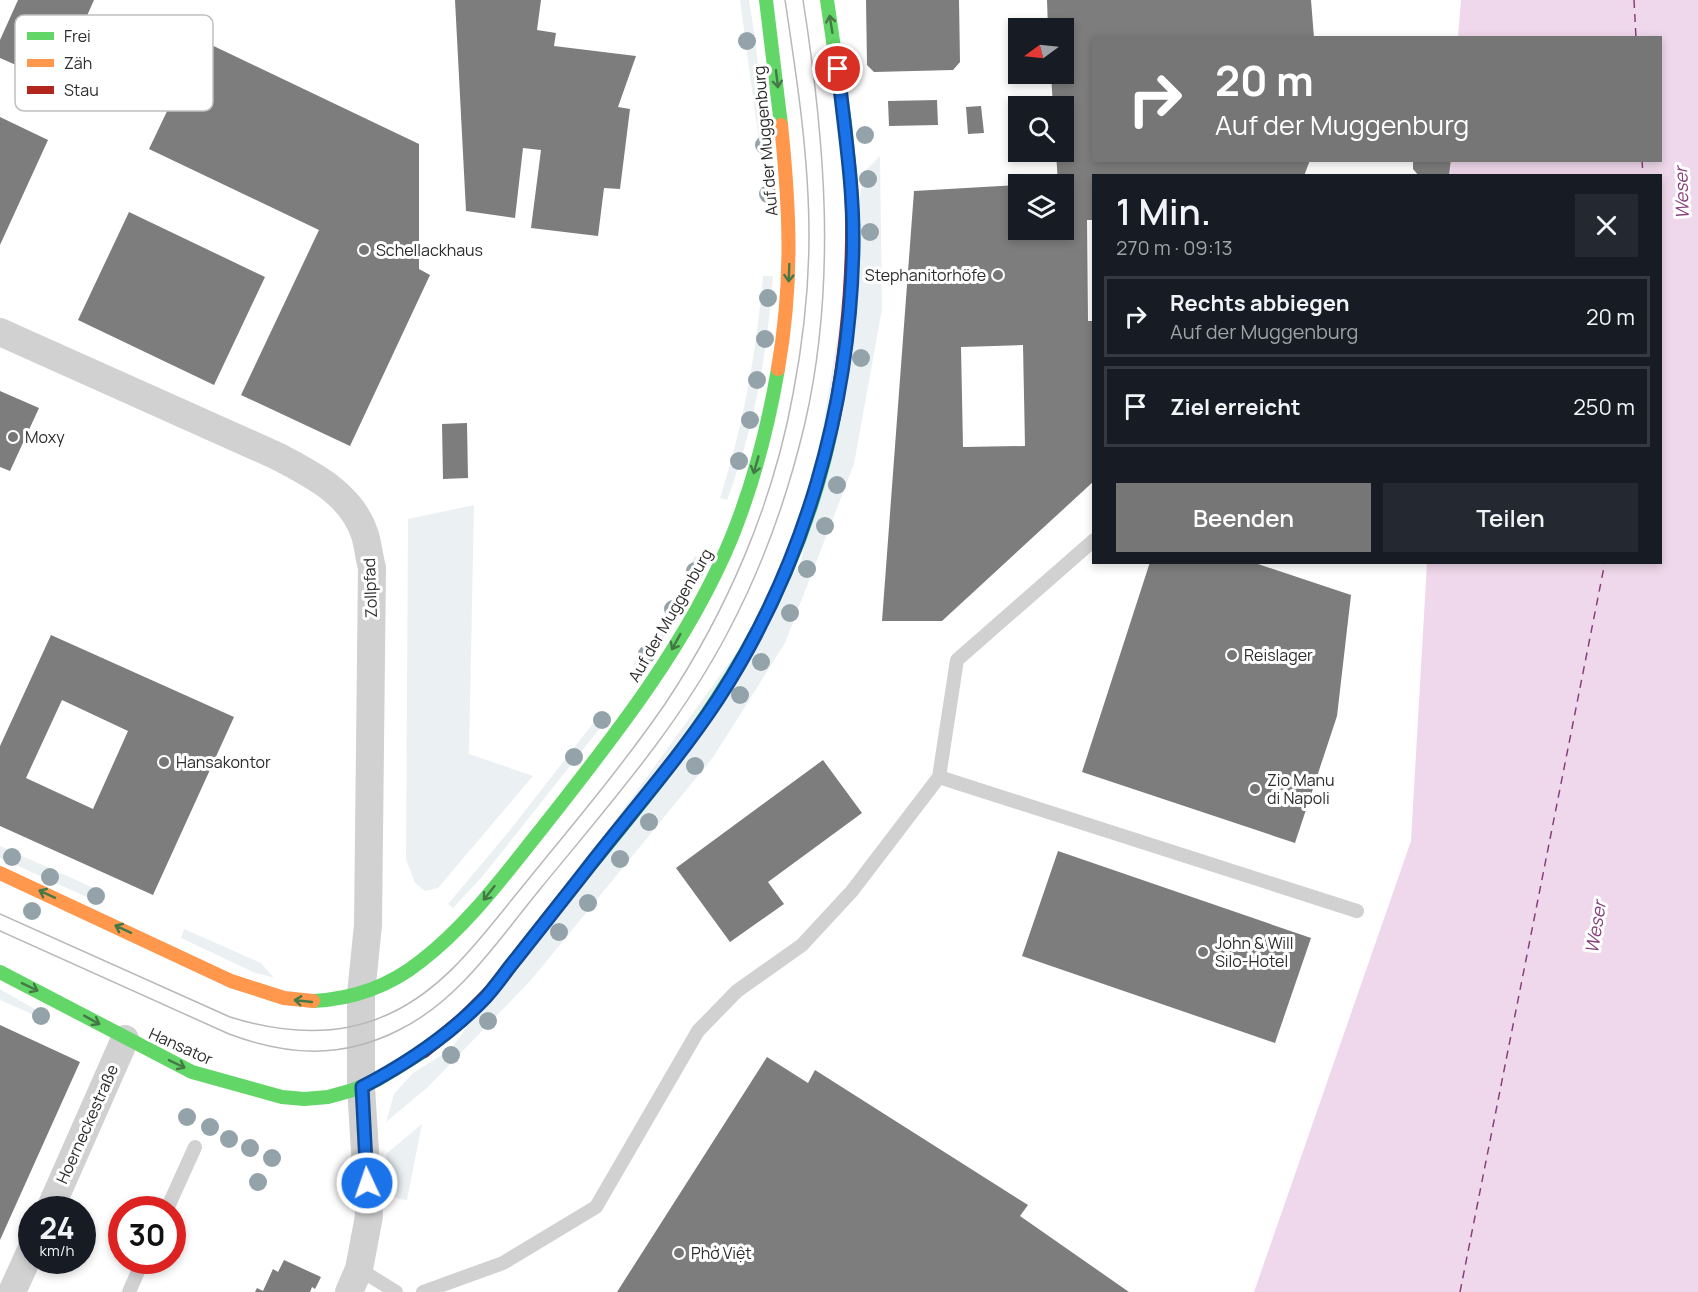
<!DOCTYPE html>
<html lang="de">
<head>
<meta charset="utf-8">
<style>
  body { margin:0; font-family:Manrope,sans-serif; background:#242831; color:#f1f3f6; height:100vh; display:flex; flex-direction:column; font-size:22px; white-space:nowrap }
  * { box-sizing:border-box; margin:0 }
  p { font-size:20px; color:#9ea1a6 }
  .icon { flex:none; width:33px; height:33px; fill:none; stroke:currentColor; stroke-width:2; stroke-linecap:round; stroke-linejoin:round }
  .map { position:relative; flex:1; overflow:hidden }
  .sheet { position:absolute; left:1092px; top:174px; width:570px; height:390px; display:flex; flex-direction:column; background:#171b24; border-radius:0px; box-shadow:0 3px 9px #0003 }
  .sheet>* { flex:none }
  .banner { position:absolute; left:1092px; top:36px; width:570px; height:126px; border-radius:0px; box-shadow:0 3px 9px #0003; background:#767676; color:#fff; overflow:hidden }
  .needle { width:39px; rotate:255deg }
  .tools { position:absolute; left:1008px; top:18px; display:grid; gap:12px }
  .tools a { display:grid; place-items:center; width:66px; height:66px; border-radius:0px; background:#171b24; box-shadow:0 3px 9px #0003; font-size:30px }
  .speed { position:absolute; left:18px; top:1196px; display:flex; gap:12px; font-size:30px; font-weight:700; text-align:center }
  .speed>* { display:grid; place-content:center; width:78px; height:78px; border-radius:50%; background:#171b24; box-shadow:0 3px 9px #0003; line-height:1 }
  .speed small { font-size:15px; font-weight:400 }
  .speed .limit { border:9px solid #d22; background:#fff; color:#111 }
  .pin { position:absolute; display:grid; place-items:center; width:51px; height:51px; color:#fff; margin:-26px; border:3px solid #fff; border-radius:50%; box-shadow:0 2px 6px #0007 }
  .me { position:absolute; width:66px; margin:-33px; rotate:357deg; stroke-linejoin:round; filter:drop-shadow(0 0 4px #0008) }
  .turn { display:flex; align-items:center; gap:21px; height:126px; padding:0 24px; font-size:27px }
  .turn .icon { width:78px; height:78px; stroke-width:2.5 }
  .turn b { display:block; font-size:42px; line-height:51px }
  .round { display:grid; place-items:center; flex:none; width:63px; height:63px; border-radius:0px; background:#242831 }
  .head { display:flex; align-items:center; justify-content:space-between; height:102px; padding:0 24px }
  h1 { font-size:36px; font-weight:600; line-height:45px }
  .cta { display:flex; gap:12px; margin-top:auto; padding:12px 24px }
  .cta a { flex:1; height:69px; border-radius:0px; background:#767676; color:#fff; font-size:24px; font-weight:600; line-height:69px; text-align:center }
  .cta a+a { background:#242831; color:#f1f3f6 }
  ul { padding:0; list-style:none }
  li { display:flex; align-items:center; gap:18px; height:81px; margin:0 12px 9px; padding:0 12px; border:3px solid #363941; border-radius:0px }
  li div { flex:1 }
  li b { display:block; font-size:22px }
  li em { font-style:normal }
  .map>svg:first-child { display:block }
</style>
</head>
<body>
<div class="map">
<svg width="1698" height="1292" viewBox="0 0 1698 1292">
  <rect width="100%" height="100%" fill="#fff"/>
  <path fill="#ebf1f3" d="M 740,0 L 749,0 L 755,38 L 774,203 L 765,204 L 759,142 Z
    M 880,156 L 882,309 L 854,464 L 785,643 L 714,756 L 532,979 L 428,1087 L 386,1122 L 394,1094 L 413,1073 L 451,1049 L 801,563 L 864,172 Z
    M 763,276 L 773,276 C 767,354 755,426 727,500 L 720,498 C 744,423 756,354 763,276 Z
    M 474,505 L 469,754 L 533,776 L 438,888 L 425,891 L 415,883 L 406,859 L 408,519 Z
    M 695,556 L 703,559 L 678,614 L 642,671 L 633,664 L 671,606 Z
    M 602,712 L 608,718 L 482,877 L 453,908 L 448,904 L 510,830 Z
    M 0,846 L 105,893 L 100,903 L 0,858 Z
    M 184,929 L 261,963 L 274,978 L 253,972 L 181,938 Z
    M 0,989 L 45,1015 L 43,1019 L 0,1000 Z
    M 422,1124 L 407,1200 L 399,1199 L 390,1194 L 386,1154 Z"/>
  <path fill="#efd8eb" d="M 1461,0 L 1698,0 L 1698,1292 L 1254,1292 L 1411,841 L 1427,563 L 1660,562 L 1660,176 L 1450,175 L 1451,161 L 1660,160 L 1660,38 L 1458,37 Z"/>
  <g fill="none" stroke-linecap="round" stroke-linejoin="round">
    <path stroke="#88407d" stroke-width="1.5" stroke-dasharray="8 6" stroke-linecap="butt" d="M 1634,0 L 1636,38
      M 1642,160 L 1643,176
      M 1460,1292 L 1605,562"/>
  </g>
  <path fill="#7d7d7d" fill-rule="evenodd" d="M 18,0 L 94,0 L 57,83 L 0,58 L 0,40 Z
    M 455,0 L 541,0 L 537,30 L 556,33 L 554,46 L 636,56 L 618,107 L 630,109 L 620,189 L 604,188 L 598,236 L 531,228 L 541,150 L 523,148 L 515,218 L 466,211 Z
    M 866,0 L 959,0 L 960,62 L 953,70 L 874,72 L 867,65 Z
    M 1047,0 L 1311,0 L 1314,38 L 1094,38 L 1094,160 L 1310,160 L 1304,176 L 1094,176 L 1094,220 L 1087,220 L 1088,321 L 1094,321 L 1094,481 L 942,621 L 882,621 L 914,191 L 1018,185 L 1018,230 L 1064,230 L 1064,184 L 1058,184 L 1056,152 L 1064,152 L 1064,106 L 1053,106 L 1051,74 L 1064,74 L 1064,28 L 1048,28 ZM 1023,345 L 1025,446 L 963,447 L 961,347 Z
    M 201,40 L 419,144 L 419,269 L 430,275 L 350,446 L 241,395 L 319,230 L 149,149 Z
    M 937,100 L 938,125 L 889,126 L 888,101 Z
    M 981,106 L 984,133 L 968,134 L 966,107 Z
    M 0,117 L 48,140 L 0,245 Z
    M 1413,160 L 1451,160 L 1449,176 L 1419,176 L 1413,169 Z
    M 129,212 L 265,277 L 214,385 L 78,320 Z
    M 0,391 L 39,408 L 10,471 L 0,467 Z
    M 467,423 L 468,478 L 443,479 L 442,424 Z
    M 1150,562 L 1252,562 L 1351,595 L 1337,716 L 1295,843 L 1082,772 Z
    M 51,635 L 234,717 L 153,895 L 0,826 L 0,746 ZM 62,700 L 128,731 L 93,809 L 26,778 Z
    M 823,760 L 862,813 L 768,882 L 784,904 L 730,942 L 676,868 Z
    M 1058,851 L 1311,938 L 1275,1043 L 1022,956 Z
    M 0,1025 L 80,1062 L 0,1240 Z
    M 767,1057 L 808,1083 L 815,1070 L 1028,1205 L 1020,1216 L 1129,1292 L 617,1292 Z
    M 284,1260 L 321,1277 L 315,1289 L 312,1287 L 310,1292 L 255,1292 L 257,1288 L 263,1291 L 273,1269 L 278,1272 Z"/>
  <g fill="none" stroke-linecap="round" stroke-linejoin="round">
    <path stroke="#d1d1d1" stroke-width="14" d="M 939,777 L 1357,911
      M 167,1209 L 195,1147
      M 359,1269 L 396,1292
      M 129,1292 L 143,1260
      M 423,1292 L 503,1263 L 596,1207 L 698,1031 L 737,991 L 802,945 L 852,891 L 939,777 L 957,660 L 1094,540"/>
    <path stroke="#d1d1d1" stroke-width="28" d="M 0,332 L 277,456 C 313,475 352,494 365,535 C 368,545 369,557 372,568 L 368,925 L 361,994 L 361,1087 L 369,1216 L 359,1269 L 349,1292
      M 50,1209 L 125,1039
      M 12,1292 L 32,1248"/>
    <path stroke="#63d668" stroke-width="14" d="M 766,0 L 781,125
      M 827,0 L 845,123 L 851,185
      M 564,898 C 616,833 671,770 716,700 C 772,615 815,518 834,417
      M 0,972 L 192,1072 L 282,1097 L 304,1099 L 328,1097 L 353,1090 L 377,1080 L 424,1051
      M 313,1001 C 353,999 390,986 421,961 C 469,924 505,874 543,827 C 613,738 687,645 731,539 C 753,485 768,427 778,369"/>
    <path stroke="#ff974d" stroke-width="14" d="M 778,369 C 793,283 790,211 781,125
      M 0,873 L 231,981 L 284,998 L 313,1001"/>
    <path stroke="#b3261e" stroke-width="14" d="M 834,417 C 848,340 855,264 851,185
      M 424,1051 L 463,1019 L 490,992 L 564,898"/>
    <path stroke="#b8b8b8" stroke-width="1.5" d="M 0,914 L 230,1017 C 284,1034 339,1038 391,1013 C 449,986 487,929 527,881 C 574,823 623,765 665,704 C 727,611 773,504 793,394 C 803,342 809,289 809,236 C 809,157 797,79 785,0
      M 0,931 L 229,1034 C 288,1056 342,1059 399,1030 C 460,1000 499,939 541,888 C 608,806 679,726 728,632 C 763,566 788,495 805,423 C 837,283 825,140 803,0"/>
  </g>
  <g fill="#94a3aa">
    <circle cx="747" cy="41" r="9"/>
    <circle cx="865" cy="135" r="9"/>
    <circle cx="764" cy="145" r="9"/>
    <circle cx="868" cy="179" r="9"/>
    <circle cx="768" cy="194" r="9"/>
    <circle cx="870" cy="232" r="9"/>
    <circle cx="768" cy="298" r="9"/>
    <circle cx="765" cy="339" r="9"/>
    <circle cx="861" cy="358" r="9"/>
    <circle cx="757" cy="380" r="9"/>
    <circle cx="750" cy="420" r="9"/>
    <circle cx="739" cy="461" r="9"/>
    <circle cx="837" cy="485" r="9"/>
    <circle cx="825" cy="526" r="9"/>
    <circle cx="807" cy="569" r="9"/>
    <circle cx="695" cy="571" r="9"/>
    <circle cx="673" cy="609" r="9"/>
    <circle cx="790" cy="613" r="9"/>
    <circle cx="647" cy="654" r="9"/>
    <circle cx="761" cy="662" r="9"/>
    <circle cx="740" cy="695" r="9"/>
    <circle cx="602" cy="720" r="9"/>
    <circle cx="574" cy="757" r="9"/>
    <circle cx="695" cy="766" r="9"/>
    <circle cx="649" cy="822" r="9"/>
    <circle cx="12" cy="857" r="9"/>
    <circle cx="620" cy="859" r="9"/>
    <circle cx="50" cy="877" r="9"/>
    <circle cx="96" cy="896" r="9"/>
    <circle cx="588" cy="903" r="9"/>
    <circle cx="32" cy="911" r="9"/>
    <circle cx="559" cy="932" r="9"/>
    <circle cx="41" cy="1016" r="9"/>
    <circle cx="488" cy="1021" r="9"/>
    <circle cx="451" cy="1055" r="9"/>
    <circle cx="187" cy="1117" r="9"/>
    <circle cx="210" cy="1127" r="9"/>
    <circle cx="229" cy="1139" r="9"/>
    <circle cx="250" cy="1148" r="9"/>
    <circle cx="272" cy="1158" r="9"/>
    <circle cx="258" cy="1182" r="9"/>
  </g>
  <defs><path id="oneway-shaft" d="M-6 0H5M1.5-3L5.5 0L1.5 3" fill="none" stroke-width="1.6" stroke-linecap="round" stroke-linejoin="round" transform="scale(1.5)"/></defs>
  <g stroke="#457847">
    <use href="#oneway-shaft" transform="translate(831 24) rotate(-99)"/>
    <use href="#oneway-shaft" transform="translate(777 79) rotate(83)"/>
    <use href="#oneway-shaft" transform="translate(789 273) rotate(92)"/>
    <use href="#oneway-shaft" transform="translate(756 465) rotate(106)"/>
    <use href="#oneway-shaft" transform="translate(676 642) rotate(119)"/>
    <use href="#oneway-shaft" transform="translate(489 893) rotate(128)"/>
    <use href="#oneway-shaft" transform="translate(47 894) rotate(-155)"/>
    <use href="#oneway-shaft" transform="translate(123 929) rotate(-155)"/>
    <use href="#oneway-shaft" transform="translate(30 987) rotate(26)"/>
    <use href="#oneway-shaft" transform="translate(303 1001) rotate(-174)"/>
    <use href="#oneway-shaft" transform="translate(92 1020) rotate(29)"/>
    <use href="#oneway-shaft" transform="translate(177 1064) rotate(26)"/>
  </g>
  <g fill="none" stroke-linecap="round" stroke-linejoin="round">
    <defs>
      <path id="route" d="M 367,1183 L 362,1087 C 406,1064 447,1037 482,1001 C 495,988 505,972 516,959 C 541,927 566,896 590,865 C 633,810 680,757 718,699 C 805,565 850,407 853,247 C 854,187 844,128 838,69"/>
    </defs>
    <use href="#route" stroke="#114b97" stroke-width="15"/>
    <use href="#route" stroke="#1a73e8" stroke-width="10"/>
  </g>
  <g fill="#767676" stroke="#fff" stroke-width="2">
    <circle cx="364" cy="250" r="6"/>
    <circle cx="998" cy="275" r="6"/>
    <circle cx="13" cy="437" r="6"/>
    <circle cx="1232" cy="655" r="6"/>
    <circle cx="164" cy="762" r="6"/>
    <circle cx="1255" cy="789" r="6"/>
    <circle cx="1203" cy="952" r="6"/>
    <circle cx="679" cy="1253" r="6"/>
  </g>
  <g text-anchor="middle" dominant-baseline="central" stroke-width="6" stroke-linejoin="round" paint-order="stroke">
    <g font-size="16" fill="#2c2c2c" stroke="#fff">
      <text transform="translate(765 141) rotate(-95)">Auf der Muggenburg</text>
      <text transform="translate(370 588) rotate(-92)">Zollpfad</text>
      <text transform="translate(670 615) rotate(-60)">Auf der Muggenburg</text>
      <text transform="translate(181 1046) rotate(24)">Hansator</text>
      <text transform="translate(87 1124) rotate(-66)">Hoerneckestraße</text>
    </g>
    <g font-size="16" fill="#2c2c2c" stroke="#fff" text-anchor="start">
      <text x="376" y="250">Schellackhaus</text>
      <text x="986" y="275" text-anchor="end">Stephanitorhöfe</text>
      <text x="25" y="437">Moxy</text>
      <text x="1244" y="655">Reislager</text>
      <text x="176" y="762">Hansakontor</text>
      <text x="1267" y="780">Zio Manu<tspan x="1267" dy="18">di Napoli</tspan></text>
      <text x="1215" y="943">John &amp; Will<tspan x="1215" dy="18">Silo-Hotel</tspan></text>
      <text x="691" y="1253">Phở Việt</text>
    </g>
    <g font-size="18" font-style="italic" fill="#88407d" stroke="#fff">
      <text transform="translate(1681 193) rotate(-92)">Weser</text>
      <text transform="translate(1595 927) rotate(-81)">Weser</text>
    </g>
  </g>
  <rect x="15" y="15" width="198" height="96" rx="9" fill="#fff" stroke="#c0c0c0" stroke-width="1.5"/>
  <rect x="27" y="32" width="27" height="8" fill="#63d668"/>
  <rect x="27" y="59" width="27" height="8" fill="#ff974d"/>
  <rect x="27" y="86" width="27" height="8" fill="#b3261e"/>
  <g font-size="16" fill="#2c2c2c">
    <text x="64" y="42">Frei</text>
    <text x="64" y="69">Zäh</text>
    <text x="64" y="96">Stau</text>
  </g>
</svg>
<div class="tools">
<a><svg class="needle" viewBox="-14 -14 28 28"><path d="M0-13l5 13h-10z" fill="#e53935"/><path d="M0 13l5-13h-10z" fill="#9ea1a6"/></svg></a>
<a><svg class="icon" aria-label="search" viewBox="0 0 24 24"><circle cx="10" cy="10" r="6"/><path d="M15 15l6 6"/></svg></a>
<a><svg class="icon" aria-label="layers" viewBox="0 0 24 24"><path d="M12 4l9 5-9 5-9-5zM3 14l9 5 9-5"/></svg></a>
</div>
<div class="speed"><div>24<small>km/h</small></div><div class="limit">30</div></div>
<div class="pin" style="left:838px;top:69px;background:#d93025"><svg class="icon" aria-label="arrive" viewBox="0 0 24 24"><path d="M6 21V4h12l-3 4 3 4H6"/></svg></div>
<svg class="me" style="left:367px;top:1183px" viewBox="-20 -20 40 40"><circle r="17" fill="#1a73e8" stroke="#fff" stroke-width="3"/><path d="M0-11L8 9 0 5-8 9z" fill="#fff"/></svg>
<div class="banner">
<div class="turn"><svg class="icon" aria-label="right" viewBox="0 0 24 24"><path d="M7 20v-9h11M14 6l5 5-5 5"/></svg><div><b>20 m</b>Auf der Muggenburg</div></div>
</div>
<section class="sheet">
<div class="head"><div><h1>1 Min.</h1><p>270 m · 09:13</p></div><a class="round"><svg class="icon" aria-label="close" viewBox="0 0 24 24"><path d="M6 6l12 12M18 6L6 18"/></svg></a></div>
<ul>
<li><svg class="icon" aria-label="right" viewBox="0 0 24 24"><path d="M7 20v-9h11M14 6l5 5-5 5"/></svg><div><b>Rechts abbiegen</b><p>Auf der Muggenburg</p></div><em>20 m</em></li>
<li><svg class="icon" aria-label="arrive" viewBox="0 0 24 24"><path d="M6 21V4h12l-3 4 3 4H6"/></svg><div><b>Ziel erreicht</b></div><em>250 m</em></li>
</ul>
<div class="cta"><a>Beenden</a><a>Teilen</a></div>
</section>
</div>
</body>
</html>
